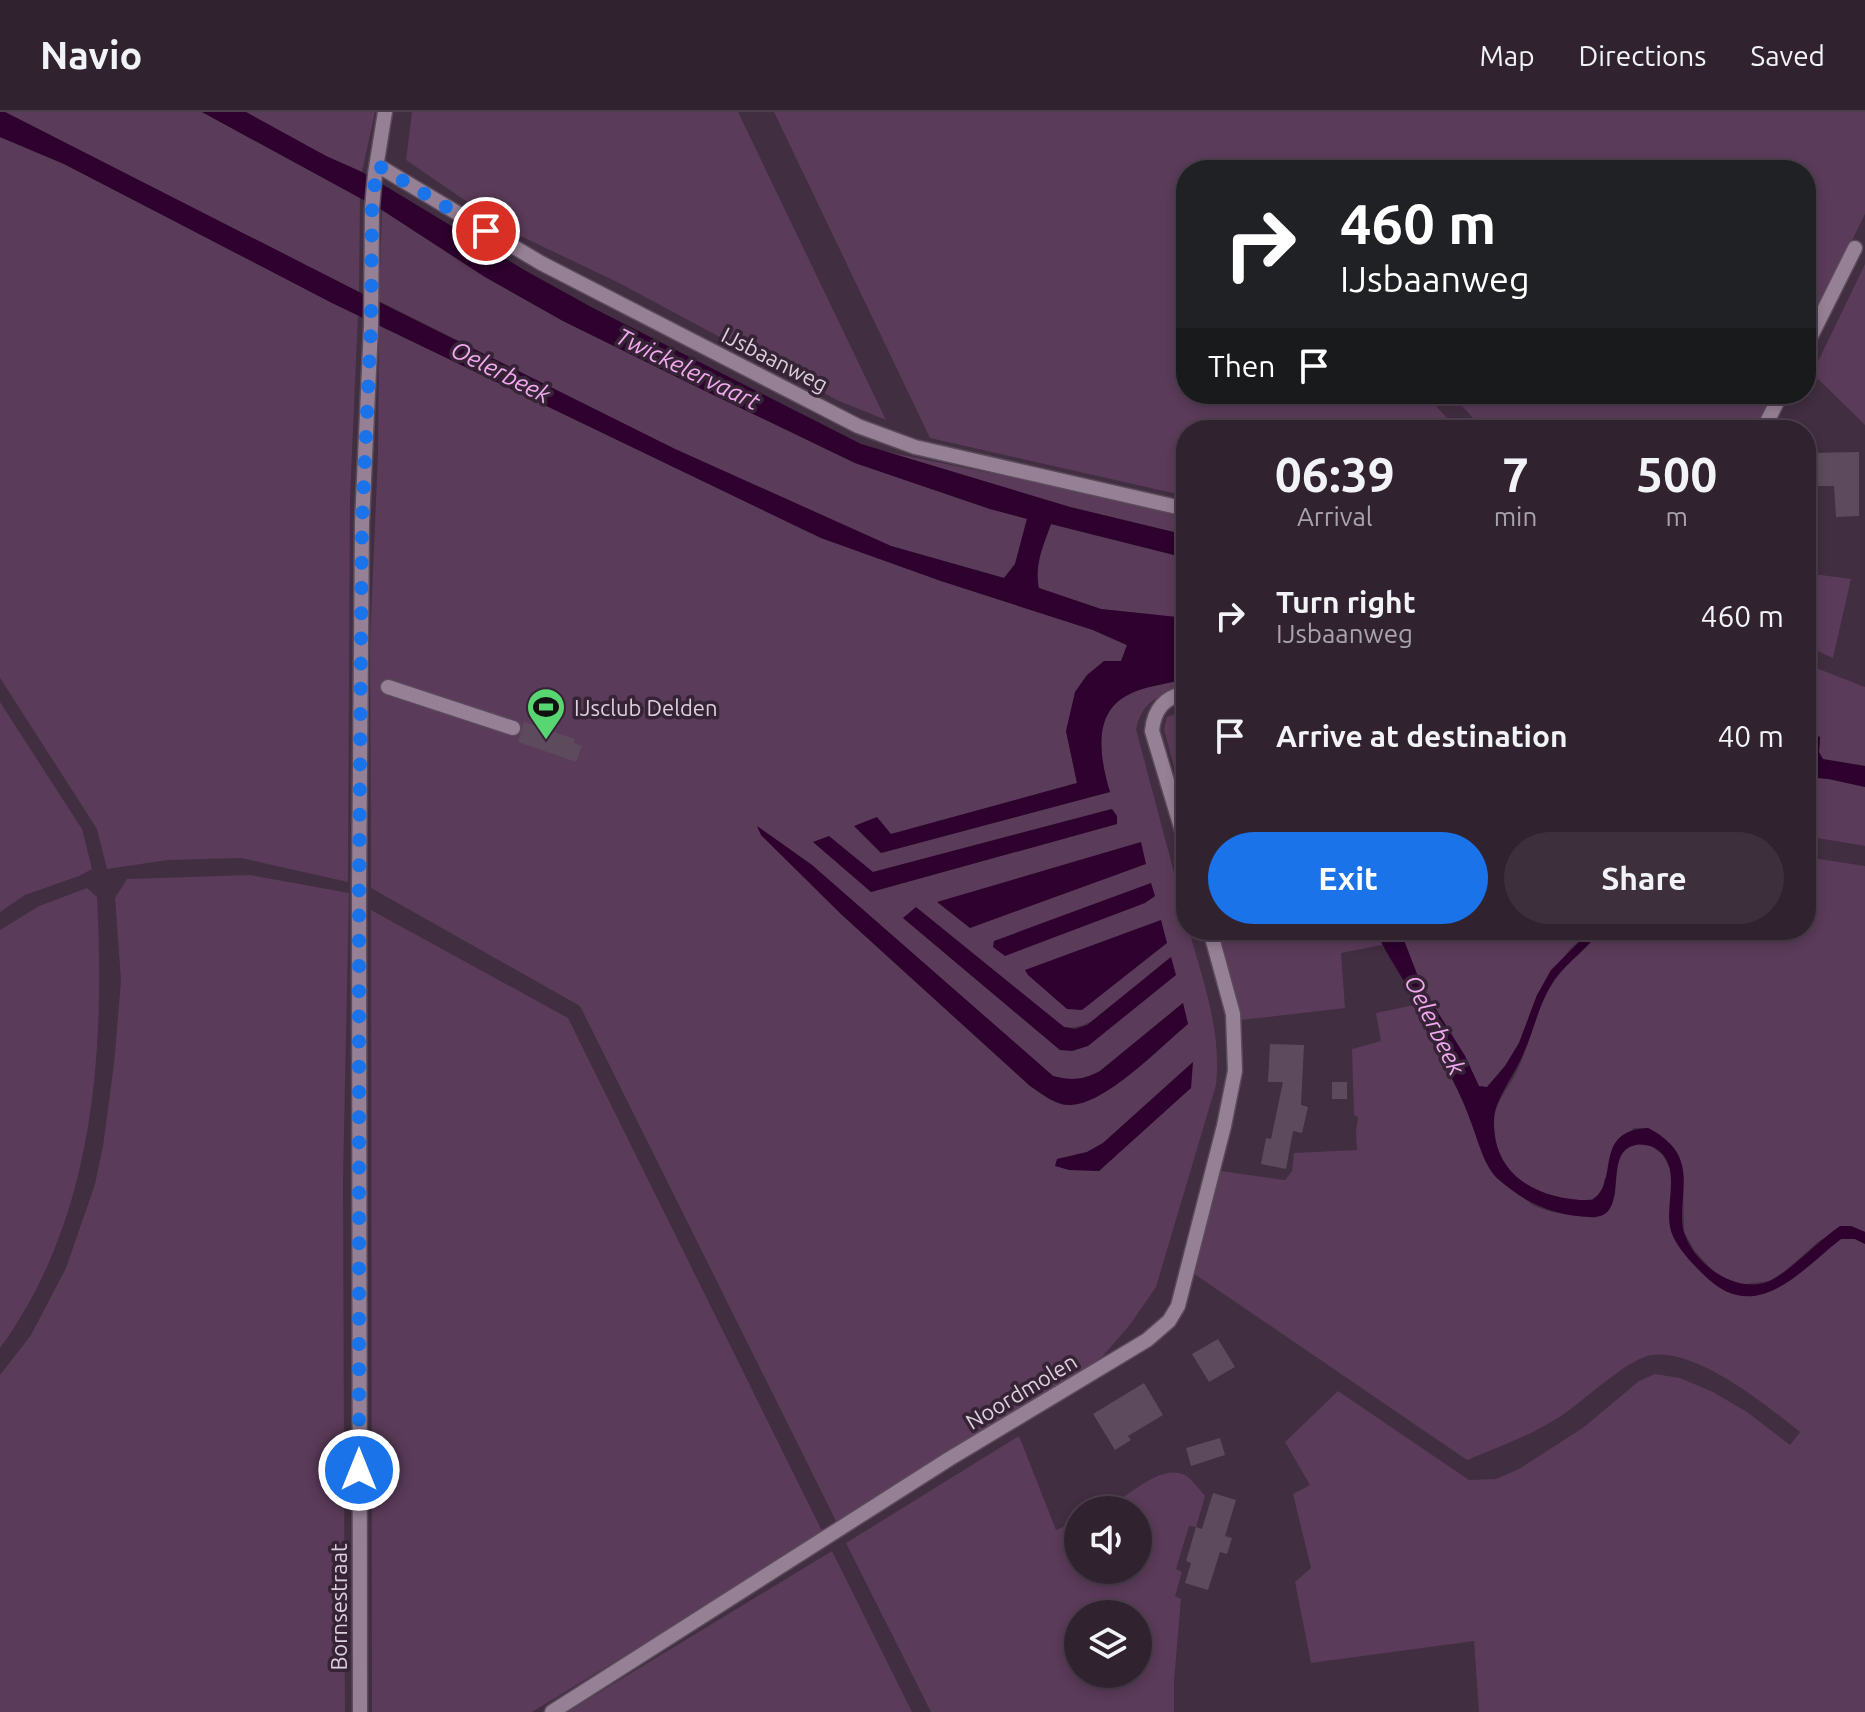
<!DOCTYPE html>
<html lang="en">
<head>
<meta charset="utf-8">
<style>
  body { margin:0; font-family:Ubuntu,sans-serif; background:#3d2f3c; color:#f1f3f6; height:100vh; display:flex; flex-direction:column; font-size:30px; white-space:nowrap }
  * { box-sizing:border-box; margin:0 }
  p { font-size:26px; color:#a8a4ab }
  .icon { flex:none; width:44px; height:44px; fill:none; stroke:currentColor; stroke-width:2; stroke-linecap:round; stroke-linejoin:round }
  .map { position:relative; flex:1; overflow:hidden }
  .panel { position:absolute; left:1176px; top:308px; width:640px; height:520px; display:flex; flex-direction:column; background:#312230; border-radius:32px; box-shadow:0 4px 12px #0003,0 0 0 2px #4c3f4c }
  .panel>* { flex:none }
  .guide { position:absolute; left:1176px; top:48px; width:640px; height:244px; border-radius:32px; box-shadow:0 4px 12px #0003,0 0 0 2px #4c3f4c; background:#202124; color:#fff; overflow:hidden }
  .controls { position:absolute; left:1064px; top:1384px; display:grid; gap:16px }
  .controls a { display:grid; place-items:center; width:88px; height:88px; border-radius:50%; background:#312230; box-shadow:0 4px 12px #0003,0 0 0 2px #4c3f4c; font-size:40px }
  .pin { position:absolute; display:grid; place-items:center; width:68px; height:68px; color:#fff; margin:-34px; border:4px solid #fff; border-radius:50%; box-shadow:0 2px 8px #0007 }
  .me { position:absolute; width:88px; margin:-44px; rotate:0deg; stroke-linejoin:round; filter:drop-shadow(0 0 6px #0008) }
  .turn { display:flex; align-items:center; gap:28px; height:168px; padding:0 32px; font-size:36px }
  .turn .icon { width:104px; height:104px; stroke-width:2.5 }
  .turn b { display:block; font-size:56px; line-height:68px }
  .then { display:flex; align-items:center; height:76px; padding:0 32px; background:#0003; gap:16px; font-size:30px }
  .eta { display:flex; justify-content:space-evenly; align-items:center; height:136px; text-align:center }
  .eta b { font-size:48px; font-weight:700; line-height:56px }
  .primary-button { display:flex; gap:16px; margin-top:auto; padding:16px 32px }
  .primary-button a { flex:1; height:92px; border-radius:48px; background:#1a73e8; color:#fff; font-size:32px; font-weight:700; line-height:92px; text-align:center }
  .primary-button a+a { background:#3d2f3c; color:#f1f3f6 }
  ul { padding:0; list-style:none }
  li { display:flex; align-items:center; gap:24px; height:120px; padding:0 32px }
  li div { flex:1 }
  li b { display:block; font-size:30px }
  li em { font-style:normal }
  header { display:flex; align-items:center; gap:48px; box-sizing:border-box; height:112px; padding:0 40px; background:#312230; border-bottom:2px solid #4c3f4c }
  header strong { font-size:38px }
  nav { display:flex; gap:44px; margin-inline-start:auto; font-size:28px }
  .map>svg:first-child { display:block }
</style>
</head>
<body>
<header>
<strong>Navio</strong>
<nav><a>Map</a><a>Directions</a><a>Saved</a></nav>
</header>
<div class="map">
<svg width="1865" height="1600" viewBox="0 0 1865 1600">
  <rect width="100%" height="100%" fill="#412e40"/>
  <path fill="#5a3b59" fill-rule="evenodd" d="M 5,0 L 202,0 L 360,86 L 359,180 Z
    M 246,0 L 375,0 L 362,60 L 326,44 Z
    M 412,0 L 738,0 L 886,308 L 839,289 L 619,171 L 508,118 L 406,48 Z
    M 774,0 L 1865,0 L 1865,102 L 1806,222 L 1806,58 L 1186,58 L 1186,282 L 1425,282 L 1458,318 L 1186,318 L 1186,384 L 930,326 Z
    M 0,25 L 64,52 L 358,202 L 350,386 L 348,770 L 241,746 L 168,748 L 107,757 L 97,717 L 0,566 Z
    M 382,98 L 485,165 L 563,209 L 855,351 L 990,397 L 1027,406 L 1015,452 L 1004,466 L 891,434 L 811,398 L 675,337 L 379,189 Z
    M 1865,152 L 1865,313 L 1816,265 L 1814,258 Z
    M 379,213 L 821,426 L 941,469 L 1093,518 L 1128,534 L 1121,549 L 1066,619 L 1077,671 L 891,722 L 881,741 L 1109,680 C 1102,650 1090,604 1126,584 C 1143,574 1167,572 1186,567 L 1186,577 C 1159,581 1142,590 1136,617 L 1186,806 L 1186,818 L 1189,818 C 1203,869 1222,920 1216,973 L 1156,1175 L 1129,1214 L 1102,1245 L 839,1415 L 580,894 L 371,776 L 370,530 L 378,342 ZM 1111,697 L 1117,704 L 1117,712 L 871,780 L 873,760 ZM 758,715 L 812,753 L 1053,964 C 1072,969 1083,968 1100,959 L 1183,891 L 1188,912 C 1157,938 1109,990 1069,993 C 1056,994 1040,981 1030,974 L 842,803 L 761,723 ZM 903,806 L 1064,915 C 1099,921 1143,864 1171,845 L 1060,938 ZM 1192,951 L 1099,1059 L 1057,1048 L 1087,1040 L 1103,1031 Z
    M 1451,282 L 1775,282 L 1756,318 L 1484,318 Z
    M 878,338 L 1132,390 L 1186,405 L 1186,423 L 1070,395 Z
    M 1051,412 L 1186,446 L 1186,506 L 1101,497 L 1038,476 C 1035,453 1043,434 1051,412 Z
    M 1806,461 L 1851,467 L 1833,546 L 1806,534 Z
    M 1806,552 L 1865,575 L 1865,654 L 1823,648 L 1819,640 L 1820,625 L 1815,623 L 1810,641 L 1806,644 Z
    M 0,590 L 82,717 L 92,757 L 79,764 L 25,783 L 0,800 Z
    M 1186,598 L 1186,700 L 1164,617 L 1167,605 Z
    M 1806,665 L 1828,667 L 1865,675 L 1865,734 L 1806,724 Z
    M 1806,745 L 1865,754 L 1865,1120 L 1851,1114 L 1819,1129 L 1785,1159 L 1769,1169 L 1739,1173 L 1725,1167 L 1713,1159 L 1695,1139 L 1684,1120 L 1683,1071 L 1661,1023 L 1648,1016 L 1633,1016 L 1604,1068 C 1604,1109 1529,1079 1513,1063 C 1507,1057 1501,1045 1498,1037 C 1495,1027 1493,1011 1495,1001 C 1499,986 1508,976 1515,963 C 1531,932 1535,896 1555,868 C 1568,849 1588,837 1600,818 L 1806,818 Z
    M 250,763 L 349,781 L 343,1069 L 345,1600 L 0,1600 L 0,1263 L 31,1223 L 66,1156 L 95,1072 L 103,1034 L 114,952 L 121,868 L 115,786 L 127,767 Z
    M 87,776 L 97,785 C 105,940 95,1106 0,1236 L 0,818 L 39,794 Z
    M 371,798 L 568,906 L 824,1423 L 532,1600 L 372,1600 Z
    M 1217,818 L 1377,818 L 1382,833 L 1341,841 L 1345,896 L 1241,908 Z
    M 1400,818 L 1591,818 L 1569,838 L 1537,883 L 1519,931 L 1505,954 L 1487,975 L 1479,975 L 1465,944 L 1422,875 Z
    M 1414,893 L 1441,942 L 1462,985 L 1487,1051 L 1497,1066 L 1534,1094 L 1552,1100 L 1595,1106 L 1607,1100 L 1615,1083 L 1618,1046 L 1627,1035 L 1638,1032 L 1651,1034 L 1662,1042 L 1671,1059 L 1671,1119 L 1689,1148 L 1708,1167 L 1760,1183 L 1841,1127 L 1855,1127 L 1865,1132 L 1865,1600 L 1479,1600 L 1474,1529 L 1311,1551 L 1295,1470 L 1311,1456 L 1293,1382 L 1310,1373 L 1285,1330 L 1338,1279 L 1469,1368 L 1496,1367 L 1519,1357 L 1584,1315 L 1639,1269 L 1655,1262 L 1680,1266 L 1713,1280 L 1747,1300 L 1790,1333 L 1800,1320 C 1766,1293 1697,1236 1651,1243 C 1626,1248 1584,1289 1561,1304 C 1532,1323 1499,1335 1467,1348 L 1193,1161 L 1221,1059 L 1285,1068 L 1292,1059 L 1294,1041 L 1357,1038 L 1356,1020 L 1358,1005 L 1354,1003 L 1352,937 L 1381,929 L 1376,901 Z
    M 1019,1324 L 1056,1418 L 1078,1409 L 1078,1458 L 1138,1458 L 1138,1398 L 1103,1398 C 1126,1387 1163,1347 1188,1365 C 1194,1370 1200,1378 1205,1384 L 1196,1415 L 1189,1414 L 1176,1457 L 1182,1460 L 1175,1484 L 1181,1487 L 1174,1569 L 1174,1600 L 931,1600 L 846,1431 ZM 1078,1502 L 1138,1502 L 1138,1562 L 1078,1562 Z
    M 832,1439 L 912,1600 L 567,1600 Z"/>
  <path fill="#2e012e" d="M 0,0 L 5,0 L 359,180 L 675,337 L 891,434 L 1004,466 L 1015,452 L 1027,407 L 990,397 L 855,351 L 701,277 L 563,209 L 485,165 L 382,98 L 202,0 L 246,0 L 326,44 L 362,60 L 526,159 L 593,196 L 861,332 L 1070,395 L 1186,423 L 1186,446 L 1051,412 C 1043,434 1034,453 1039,476 L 1101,497 L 1186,506 L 1186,567 C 1167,572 1143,574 1126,584 C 1091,603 1101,650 1110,680 L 881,741 L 854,714 L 877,705 L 891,722 L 1077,671 L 1066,619 L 1075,580 L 1087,563 L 1104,549 L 1121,549 L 1127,533 L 1093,518 L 941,469 L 821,426 L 332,191 L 64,52 L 0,25 Z
    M 1814,623 L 1820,625 L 1819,640 L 1823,647 L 1865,654 L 1865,675 L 1829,667 L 1806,665 L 1806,644 L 1810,640 Z
    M 1112,697 L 1117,704 L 1117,712 L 871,780 L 813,730 L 829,724 L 873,760 Z
    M 757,714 L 812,753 L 1053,964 C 1072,969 1083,968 1100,959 L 1183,891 L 1188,912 C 1160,935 1104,994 1069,993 C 1055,993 1041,981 1030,974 L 842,803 L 761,723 Z
    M 1141,730 L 1146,752 L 970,816 L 937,790 Z
    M 1151,771 L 1155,784 L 1145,791 L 1005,844 L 993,835 L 994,829 Z
    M 916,795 L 1064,915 L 1075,917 L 1087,913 L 1171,845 L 1176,863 L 1088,934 L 1072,939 L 1060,938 L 903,806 Z
    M 1161,808 L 1167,831 L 1082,898 L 1067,897 L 1028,863 L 1025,858 Z
    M 1377,818 L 1400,818 L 1422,875 L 1465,944 L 1479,974 L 1487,975 L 1505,954 L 1519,931 L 1537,883 L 1551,858 L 1591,818 L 1600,818 C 1588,837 1568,849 1555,867 C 1539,890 1535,916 1524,940 C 1517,959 1495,987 1494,1006 C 1491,1065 1541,1089 1592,1088 C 1621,1070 1591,1019 1648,1016 C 1661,1023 1677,1034 1681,1050 C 1688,1071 1679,1095 1683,1117 C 1691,1150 1734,1182 1767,1170 C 1788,1162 1819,1128 1840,1114 L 1851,1114 L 1865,1120 L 1865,1132 L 1855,1127 L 1841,1127 C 1800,1159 1755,1216 1703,1162 C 1692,1151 1676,1135 1671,1119 C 1663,1092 1685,1052 1653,1035 C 1648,1033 1641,1032 1636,1033 C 1600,1039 1633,1107 1591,1105 C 1554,1104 1525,1091 1498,1067 C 1484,1054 1479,1031 1472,1013 C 1461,981 1446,955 1430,926 C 1421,908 1414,889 1405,871 C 1395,853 1383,838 1377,818 Z
    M 1193,950 L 1191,976 L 1099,1059 L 1069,1058 L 1055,1054 L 1057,1047 L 1087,1040 L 1103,1031 Z"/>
  <path fill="#5e4a5d" d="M 1859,340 L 1859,404 L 1836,405 L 1834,374 L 1808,374 L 1808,341 Z
    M 524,610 L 575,627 L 574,631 L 582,634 L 576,650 L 518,630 Z
    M 1270,932 L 1304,933 L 1301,993 L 1308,995 L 1302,1021 L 1293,1019 L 1286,1057 L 1261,1052 L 1266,1026 L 1271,1027 L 1283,970 L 1268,970 Z
    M 1332,970 L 1347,970 L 1347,987 L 1332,987 Z
    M 1218,1227 L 1235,1255 L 1209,1270 L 1192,1242 Z
    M 1144,1271 L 1163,1303 L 1128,1324 L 1131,1328 L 1115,1338 L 1093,1302 Z
    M 1220,1326 L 1225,1343 L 1191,1354 L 1186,1336 Z
    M 1213,1381 L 1236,1388 L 1225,1424 L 1232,1426 L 1227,1442 L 1220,1440 L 1208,1478 L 1185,1471 L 1191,1451 L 1186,1449 L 1196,1415 L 1202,1417 Z"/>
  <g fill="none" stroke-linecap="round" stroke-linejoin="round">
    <defs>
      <path id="minor" d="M 377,53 L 541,151 L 858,314 L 915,335 L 1186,397
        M 1806,234 L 1855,136
        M 1763,318 L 1781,282
        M 388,575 L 513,616
        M 1186,580 C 1165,586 1154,596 1152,619 L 1186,732
        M 360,1600 L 359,779 L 362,411 L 371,214 L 372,96 L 375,62 L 385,0
        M 552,1600 L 949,1347 L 1147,1228 L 1169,1209 L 1178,1194 L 1224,1014 L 1235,959 L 1233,902 L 1210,818"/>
    </defs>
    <use href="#minor" stroke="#5a4a5a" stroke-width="17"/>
    <use href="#minor" stroke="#968095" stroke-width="14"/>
  </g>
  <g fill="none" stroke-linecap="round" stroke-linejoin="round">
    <path stroke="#1a73e8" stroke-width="14" stroke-dasharray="0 25.2" d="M 359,1358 L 359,779 L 362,411 L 371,214 L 372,96 L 377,53 L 486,119"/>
  </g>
  <defs>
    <symbol id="stadium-pin" viewBox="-11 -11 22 30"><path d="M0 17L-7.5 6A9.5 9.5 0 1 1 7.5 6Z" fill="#57d671" stroke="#362436"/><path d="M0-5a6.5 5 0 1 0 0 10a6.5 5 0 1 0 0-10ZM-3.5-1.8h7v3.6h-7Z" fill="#111"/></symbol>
  </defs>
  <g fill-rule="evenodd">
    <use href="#stadium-pin" x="524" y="573" width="44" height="60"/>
  </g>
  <g text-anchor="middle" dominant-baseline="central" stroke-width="7" stroke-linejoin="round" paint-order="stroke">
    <g font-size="22" fill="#dcd0dc" stroke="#362436">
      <text transform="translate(775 247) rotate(27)">IJsbaanweg</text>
      <text transform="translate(1021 1279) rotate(-31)">Noordmolen</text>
      <text transform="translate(338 1495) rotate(-90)">Bornsestraat</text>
    </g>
    <g font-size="22" fill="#dcd0dc" stroke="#362436" text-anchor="start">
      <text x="574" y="595">IJsclub Delden</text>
    </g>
    <g font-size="24" font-style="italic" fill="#f2a9ef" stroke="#362436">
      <text transform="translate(688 257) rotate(26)">Twickelervaart</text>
      <text transform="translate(501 260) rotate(27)">Oelerbeek</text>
      <text transform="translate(1435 913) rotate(64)">Oelerbeek</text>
    </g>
  </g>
</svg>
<div class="controls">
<a><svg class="icon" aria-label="sound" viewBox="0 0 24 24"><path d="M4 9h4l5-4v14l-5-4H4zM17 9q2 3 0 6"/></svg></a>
<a><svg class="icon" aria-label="layers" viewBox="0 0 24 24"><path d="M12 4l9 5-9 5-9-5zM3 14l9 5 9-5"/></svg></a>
</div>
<div class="pin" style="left:486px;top:119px;background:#d93025"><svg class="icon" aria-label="arrive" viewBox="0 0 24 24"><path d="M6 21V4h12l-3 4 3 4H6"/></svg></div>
<svg class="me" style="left:359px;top:1358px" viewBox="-20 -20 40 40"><circle r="17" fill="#1a73e8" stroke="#fff" stroke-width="3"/><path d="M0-11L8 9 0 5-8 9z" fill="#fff"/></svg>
<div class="guide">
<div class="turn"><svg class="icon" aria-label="right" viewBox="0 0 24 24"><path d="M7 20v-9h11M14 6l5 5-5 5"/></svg><div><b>460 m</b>IJsbaanweg</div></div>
<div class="then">Then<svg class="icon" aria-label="arrive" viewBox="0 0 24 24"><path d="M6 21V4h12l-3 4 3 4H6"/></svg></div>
</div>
<section class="panel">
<div class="eta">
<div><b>06:39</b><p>Arrival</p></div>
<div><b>7</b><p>min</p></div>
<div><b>500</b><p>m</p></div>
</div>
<ul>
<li><svg class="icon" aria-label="right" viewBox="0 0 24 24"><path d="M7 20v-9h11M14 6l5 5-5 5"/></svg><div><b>Turn right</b><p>IJsbaanweg</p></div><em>460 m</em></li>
<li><svg class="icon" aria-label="arrive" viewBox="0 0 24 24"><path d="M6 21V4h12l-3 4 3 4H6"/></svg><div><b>Arrive at destination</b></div><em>40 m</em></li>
</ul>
<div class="primary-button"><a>Exit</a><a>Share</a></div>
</section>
</div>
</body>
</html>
